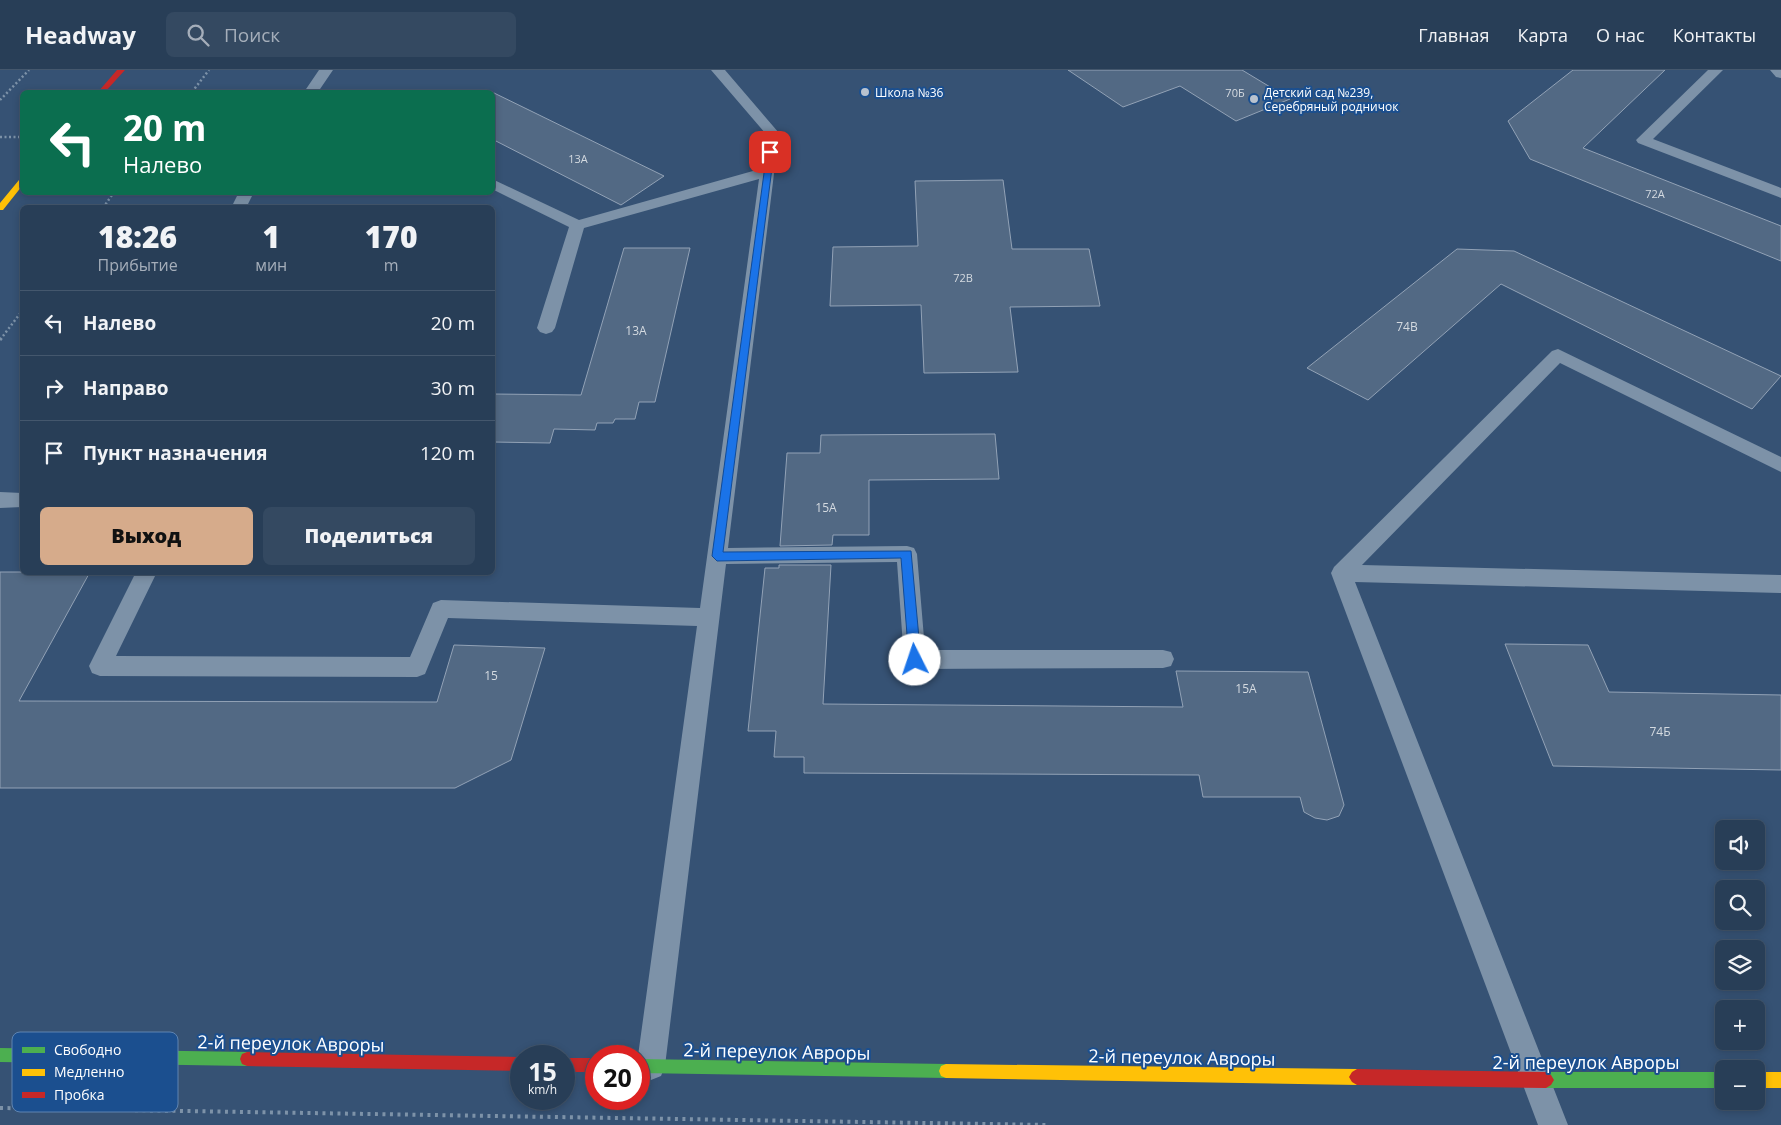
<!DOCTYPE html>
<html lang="ru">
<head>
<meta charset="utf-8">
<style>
  body { margin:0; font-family:"Open Sans",sans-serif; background:#344961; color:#f1f3f6; height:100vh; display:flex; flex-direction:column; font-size:19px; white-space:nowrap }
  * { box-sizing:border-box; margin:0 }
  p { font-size:16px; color:#a5aeba }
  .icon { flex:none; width:28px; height:28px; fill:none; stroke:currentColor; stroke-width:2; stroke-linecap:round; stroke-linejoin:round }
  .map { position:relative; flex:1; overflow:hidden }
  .side { position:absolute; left:20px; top:135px; width:475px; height:370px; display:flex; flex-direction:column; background:#283e57; border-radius:8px; box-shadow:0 2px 8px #0003,0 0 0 1px #44576d }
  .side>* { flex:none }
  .top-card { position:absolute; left:20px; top:20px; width:475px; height:105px; border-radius:8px; box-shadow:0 2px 8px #0003,0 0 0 1px #44576d; background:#0b6e4f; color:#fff; overflow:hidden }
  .buttons { position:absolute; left:1715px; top:750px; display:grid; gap:10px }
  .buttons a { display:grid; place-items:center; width:50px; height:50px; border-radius:8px; background:#283e57; box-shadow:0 2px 8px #0003,0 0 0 1px #44576d; font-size:25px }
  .speed { position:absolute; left:510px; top:975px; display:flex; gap:10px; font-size:25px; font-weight:700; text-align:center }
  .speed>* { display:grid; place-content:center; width:65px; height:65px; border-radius:50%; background:#283e57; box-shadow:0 2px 8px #0003,0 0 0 1px #44576d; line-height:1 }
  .speed small { font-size:12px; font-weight:400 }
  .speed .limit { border:8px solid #d22; background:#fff; color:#111 }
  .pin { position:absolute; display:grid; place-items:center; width:42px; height:42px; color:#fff; margin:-21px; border-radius:10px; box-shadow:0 2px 8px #0006 }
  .me { position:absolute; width:55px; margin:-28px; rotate:356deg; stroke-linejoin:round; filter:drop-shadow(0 0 4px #0008) }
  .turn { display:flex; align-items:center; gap:18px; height:105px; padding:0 20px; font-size:22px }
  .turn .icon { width:65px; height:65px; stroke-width:2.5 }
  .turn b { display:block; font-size:35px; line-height:42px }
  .eta { display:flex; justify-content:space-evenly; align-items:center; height:85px; text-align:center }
  .eta b { font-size:30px; font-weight:800; line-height:35px }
  .action { display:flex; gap:10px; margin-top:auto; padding:10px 20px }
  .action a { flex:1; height:58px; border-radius:8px; background:#d6ab8b; color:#111; font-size:20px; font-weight:800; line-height:58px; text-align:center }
  .action a+a { background:#344961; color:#f1f3f6 }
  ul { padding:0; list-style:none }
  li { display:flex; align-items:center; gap:15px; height:65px; padding:0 20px; border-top:1px solid #44576d }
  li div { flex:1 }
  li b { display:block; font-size:19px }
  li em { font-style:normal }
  header { display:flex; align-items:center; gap:30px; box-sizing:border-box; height:70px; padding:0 25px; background:#283e57; border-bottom:1px solid #44576d }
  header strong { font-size:24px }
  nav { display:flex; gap:28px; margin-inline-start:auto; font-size:18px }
  .search { width:350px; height:45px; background:#344961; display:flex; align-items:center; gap:12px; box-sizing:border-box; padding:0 18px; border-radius:8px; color:#a5aeba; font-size:19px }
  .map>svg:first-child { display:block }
</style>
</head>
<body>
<header>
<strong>Headway</strong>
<div class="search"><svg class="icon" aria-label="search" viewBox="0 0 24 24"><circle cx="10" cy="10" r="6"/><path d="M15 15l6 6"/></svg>Поиск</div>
<nav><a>Главная</a><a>Карта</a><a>О нас</a><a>Контакты</a></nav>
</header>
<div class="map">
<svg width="1781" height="1055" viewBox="0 0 1781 1055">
  <rect width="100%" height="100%" fill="#365274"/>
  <path fill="#526984" stroke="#92a2b6" d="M 1068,0 L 1242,0 L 1290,29 L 1236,51 L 1180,16 L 1123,37 Z
    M 1573,0 L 1665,0 L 1583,78 L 1781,156 L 1781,191 L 1530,89 L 1508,51 Z
    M 492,22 L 664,106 L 621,135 L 492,69 Z
    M 1003,110 L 1012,179 L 1089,179 L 1100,236 L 1010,237 L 1018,302 L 924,303 L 921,235 L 830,236 L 833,177 L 918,176 L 915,111 Z
    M 624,178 L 690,178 L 655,332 L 639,332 L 635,349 L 615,349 L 613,353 L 597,353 L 595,360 L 554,359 L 550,373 L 492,372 L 492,324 L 581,325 Z
    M 1457,179 L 1514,181 L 1781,306 L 1752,339 L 1501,214 L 1368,330 L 1307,298 Z
    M 995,364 L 999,409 L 869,410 L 869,465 L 833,465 L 832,475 L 780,476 L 787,383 L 820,383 L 821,365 Z
    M 779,495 L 831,495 L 823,634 L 1183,637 L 1176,601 L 1308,602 L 1344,735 L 1339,746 L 1327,750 L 1315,748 L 1304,742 L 1300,727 L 1203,727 L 1199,705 L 804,703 L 804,687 L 774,687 L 776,661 L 748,661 L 765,498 L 779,498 Z
    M 0,502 L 90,502 L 19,631 L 437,632 L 454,575 L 545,578 L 511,690 L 455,718 L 0,718 Z
    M 1505,574 L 1588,575 L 1609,622 L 1781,625 L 1781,700 L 1553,696 Z"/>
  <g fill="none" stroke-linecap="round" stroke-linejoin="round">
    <path stroke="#7d92a8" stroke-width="2.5" stroke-dasharray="2 2.5" stroke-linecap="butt" d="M 192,22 L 209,0
      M 0,30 L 29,0
      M 0,67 L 22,67
      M 103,138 L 114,122
      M 3,266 L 22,241"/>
    <path stroke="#7d92a8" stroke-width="3" stroke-dasharray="2.5 4" stroke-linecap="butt" d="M 0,270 L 4,265"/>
    <path stroke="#7d92a8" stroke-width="4" stroke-dasharray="3 4.5" stroke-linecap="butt" d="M 0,1038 L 1049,1055"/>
    <path fill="#7d92a8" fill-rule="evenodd" d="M 319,0 L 333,0 L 318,22 L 304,22 Z
      M 711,0 L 725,0 L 779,63 L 728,478 L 907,476 L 914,478 L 917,484 L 925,580 L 1163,580 L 1171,582 L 1174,589 L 1171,596 L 1163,598 L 915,599 L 907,597 L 904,590 L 897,492 L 726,494 L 665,996 L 661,1006 L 651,1010 L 641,1006 L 638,986 L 697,556 L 448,548 L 425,604 L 417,607 L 100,606 L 92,603 L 89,596 L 136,502 L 157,502 L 116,586 L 410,587 L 433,533 L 441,530 L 700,538 L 759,109 L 584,158 L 555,258 L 552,262 L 546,264 L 540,262 L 537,258 L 569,157 L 492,119 L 492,109 L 579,150 L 760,99 L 765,63 Z
      M 1708,0 L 1723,0 L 1653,69 L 1781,118 L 1781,128 L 1638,73 L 1636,70 Z
      M 1770,0 L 1781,0 L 1781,8 L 1776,7 Z
      M 239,122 L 254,122 L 246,138 L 231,138 Z
      M 1558,279 L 1781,387 L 1781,402 L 1560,293 L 1362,495 L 1781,505 L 1781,523 L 1355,512 L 1568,1055 L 1538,1055 L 1331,503 L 1334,497 L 1552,281 Z
      M 0,422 L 22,423 L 22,437 L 0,438 Z"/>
    <path fill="#4caf50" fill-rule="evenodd" d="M 0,978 L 247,982 L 252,984 L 254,989 L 252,994 L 247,996 L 0,992 Z
      M 639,989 L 946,994 L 951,996 L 953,1001 L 951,1006 L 946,1008 L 639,1003 Z
      M 1546,1002 L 1724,1002 L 1724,1018 L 1546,1018 L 1541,1015 L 1538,1010 L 1541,1005 Z"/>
    <path fill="#ffc107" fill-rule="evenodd" d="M 19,110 L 22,110 L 22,116 L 3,140 L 0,140 L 0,133 Z
      M 946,994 L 1357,999 L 1362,1002 L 1365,1007 L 1362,1012 L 1357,1015 L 946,1008 L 941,1006 L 939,1001 L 941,996 Z
      M 1756,1002 L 1781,1002 L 1781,1018 L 1756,1018 Z"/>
    <path fill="#c62828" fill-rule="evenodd" d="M 117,0 L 125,0 L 105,22 L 98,22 Z
      M 247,982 L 521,987 L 521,1001 L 247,996 L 242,994 L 240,989 L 242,984 Z
      M 564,988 L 596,988 L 596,1002 L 564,1002 Z
      M 1357,999 L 1546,1002 L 1551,1005 L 1554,1010 L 1551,1015 L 1546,1018 L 1357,1015 L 1352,1012 L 1349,1007 L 1352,1002 Z"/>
  </g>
  <path fill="#1a73e8" stroke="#114b97" d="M 767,81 L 774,82 L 723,482 L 911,481 L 921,590 L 919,594 L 911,594 L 909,590 L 901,488 L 717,491 L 712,486 Z"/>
  <g fill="#b9c2ce" stroke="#1b4f8f" stroke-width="2">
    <circle cx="865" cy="22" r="5"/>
    <circle cx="1254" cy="29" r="5"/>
  </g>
  <g text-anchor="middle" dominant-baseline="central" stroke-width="4" stroke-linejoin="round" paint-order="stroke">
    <g font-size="11" fill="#d4dae0">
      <text x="1235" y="22">70Б</text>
      <text x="578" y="88">13А</text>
      <text x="1655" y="123">72А</text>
      <text x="963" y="207">72В</text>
    </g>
    <g font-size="12" fill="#fff" stroke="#1b4f8f" text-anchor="start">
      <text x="875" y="22">Школа №36</text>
      <text x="1264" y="22">Детский сад №239,<tspan x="1264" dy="14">Серебряный родничок</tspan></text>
    </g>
    <g font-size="12" fill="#d4dae0">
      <text x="1407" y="256">74В</text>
      <text x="636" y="260">13А</text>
      <text x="826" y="437">15А</text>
      <text x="491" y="605">15</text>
      <text x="1246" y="618">15А</text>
      <text x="1660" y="661">74Б</text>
    </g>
    <g font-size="18" fill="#fff" stroke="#1b4f8f">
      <text transform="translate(291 973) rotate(1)">2-й переулок Авроры</text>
      <text transform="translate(777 981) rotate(1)">2-й переулок Авроры</text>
      <text transform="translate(1182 987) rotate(1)">2-й переулок Авроры</text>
      <text x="1586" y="992">2-й переулок Авроры</text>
    </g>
  </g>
  <rect x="12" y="962" width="166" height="80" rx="8" fill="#1b4f8f" stroke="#5f84b1" stroke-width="1"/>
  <rect x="22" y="977" width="23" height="6" fill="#4caf50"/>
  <rect x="22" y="999" width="23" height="7" fill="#ffc107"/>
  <rect x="22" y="1022" width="23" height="6" fill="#c62828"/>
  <g font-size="14" fill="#fff">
    <text x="54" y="985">Свободно</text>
    <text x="54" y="1007">Медленно</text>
    <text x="54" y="1030">Пробка</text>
  </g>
</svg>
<div class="buttons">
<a><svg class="icon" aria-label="sound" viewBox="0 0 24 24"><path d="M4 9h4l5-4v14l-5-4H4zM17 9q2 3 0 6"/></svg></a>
<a><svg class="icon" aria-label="search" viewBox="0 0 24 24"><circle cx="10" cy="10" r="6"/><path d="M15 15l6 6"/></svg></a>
<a><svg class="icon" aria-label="layers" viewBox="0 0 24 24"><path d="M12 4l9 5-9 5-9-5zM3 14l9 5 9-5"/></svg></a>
<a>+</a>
<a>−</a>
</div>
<div class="speed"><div>15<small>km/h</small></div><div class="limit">20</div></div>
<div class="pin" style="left:770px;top:82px;background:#d93025"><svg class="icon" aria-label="arrive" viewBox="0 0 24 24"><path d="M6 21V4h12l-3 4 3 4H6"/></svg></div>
<svg class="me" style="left:915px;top:590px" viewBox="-20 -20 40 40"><circle r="19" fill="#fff"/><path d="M0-13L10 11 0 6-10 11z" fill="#1a73e8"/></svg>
<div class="top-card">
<div class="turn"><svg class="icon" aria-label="left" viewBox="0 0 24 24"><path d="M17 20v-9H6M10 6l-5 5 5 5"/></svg><div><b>20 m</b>Налево</div></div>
</div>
<section class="side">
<div class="eta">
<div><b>18:26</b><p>Прибытие</p></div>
<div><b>1</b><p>мин</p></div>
<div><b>170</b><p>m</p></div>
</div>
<ul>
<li><svg class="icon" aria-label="left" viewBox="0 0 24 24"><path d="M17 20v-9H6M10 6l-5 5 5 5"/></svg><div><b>Налево</b></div><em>20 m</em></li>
<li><svg class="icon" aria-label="right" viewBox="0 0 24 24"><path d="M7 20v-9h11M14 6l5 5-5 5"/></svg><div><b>Направо</b></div><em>30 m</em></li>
<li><svg class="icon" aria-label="arrive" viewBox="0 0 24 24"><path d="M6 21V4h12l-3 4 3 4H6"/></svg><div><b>Пункт назначения</b></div><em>120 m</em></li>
</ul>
<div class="action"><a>Выход</a><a>Поделиться</a></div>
</section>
</div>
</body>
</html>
